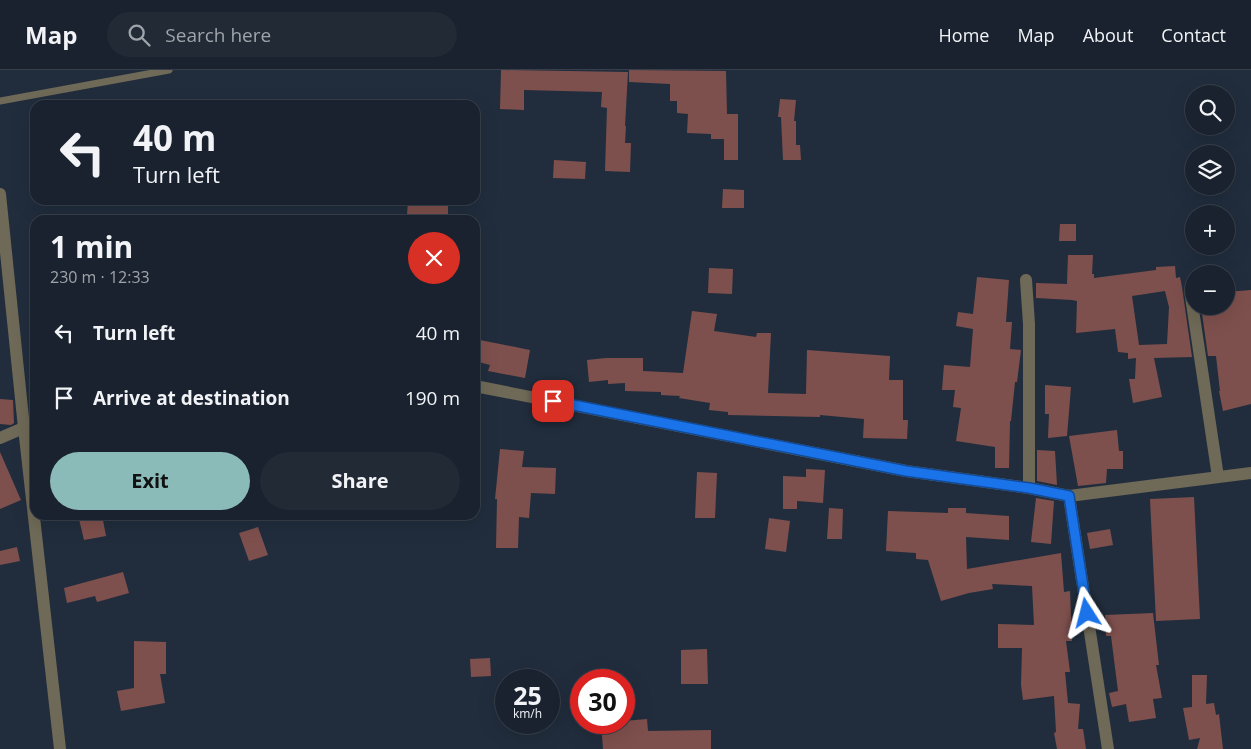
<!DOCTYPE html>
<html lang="en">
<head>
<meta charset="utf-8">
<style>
  body { margin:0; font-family:"Open Sans",sans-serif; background:#222a36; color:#f1f3f6; height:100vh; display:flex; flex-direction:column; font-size:19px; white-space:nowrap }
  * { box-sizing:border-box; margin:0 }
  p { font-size:16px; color:#9fa4aa }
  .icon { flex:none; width:28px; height:28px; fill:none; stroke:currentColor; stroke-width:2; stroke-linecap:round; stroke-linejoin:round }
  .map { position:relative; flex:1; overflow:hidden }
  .drawer { position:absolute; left:30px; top:145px; width:450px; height:305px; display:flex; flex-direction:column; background:#19222e; border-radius:15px; box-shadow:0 5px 20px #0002,0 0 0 1px #373f4a }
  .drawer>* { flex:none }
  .top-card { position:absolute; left:30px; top:30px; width:450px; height:105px; border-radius:15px; box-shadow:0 5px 20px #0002,0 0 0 1px #373f4a; background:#19222e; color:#f1f3f6; overflow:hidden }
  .fabs { position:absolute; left:1185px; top:15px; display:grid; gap:10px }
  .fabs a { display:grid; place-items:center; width:50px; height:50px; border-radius:50%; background:#19222e; box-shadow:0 5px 20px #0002,0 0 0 1px #373f4a; font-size:25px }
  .speed { position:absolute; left:495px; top:599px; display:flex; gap:10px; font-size:25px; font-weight:700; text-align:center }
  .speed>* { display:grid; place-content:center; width:65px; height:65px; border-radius:50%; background:#19222e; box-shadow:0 5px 20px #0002,0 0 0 1px #373f4a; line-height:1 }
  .speed small { font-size:12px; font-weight:400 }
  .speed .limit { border:8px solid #d22; background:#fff; color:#111 }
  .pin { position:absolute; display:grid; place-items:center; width:42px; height:42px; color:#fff; margin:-21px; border-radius:10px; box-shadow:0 2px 8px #0006 }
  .me { position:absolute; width:55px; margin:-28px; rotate:351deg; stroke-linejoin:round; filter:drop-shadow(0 0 4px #0008) }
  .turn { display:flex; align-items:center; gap:18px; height:105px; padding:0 20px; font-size:22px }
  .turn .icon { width:65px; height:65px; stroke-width:2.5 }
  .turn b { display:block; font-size:35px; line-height:42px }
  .round { display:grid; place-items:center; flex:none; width:52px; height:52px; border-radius:26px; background:#222a36 }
  .overview { display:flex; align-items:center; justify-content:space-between; height:85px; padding:0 20px }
  h1 { font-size:30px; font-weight:700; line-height:38px }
  .cta { display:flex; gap:10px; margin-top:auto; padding:10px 20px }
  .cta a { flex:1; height:58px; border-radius:30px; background:#8bbbb9; color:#111; font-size:20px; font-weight:700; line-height:58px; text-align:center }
  .cta a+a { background:#222a36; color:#f1f3f6 }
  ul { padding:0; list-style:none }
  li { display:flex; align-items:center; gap:15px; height:65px; padding:0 20px }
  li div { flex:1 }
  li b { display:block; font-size:19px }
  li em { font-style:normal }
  header { display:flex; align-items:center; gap:30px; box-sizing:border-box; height:70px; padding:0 25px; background:#19222e; border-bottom:1px solid #373f4a }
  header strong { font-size:24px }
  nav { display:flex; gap:28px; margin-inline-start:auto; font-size:18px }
  .search { width:350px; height:45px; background:#222a36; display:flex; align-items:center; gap:12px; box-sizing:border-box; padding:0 18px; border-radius:28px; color:#9fa4aa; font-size:19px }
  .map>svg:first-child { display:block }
</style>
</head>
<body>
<header>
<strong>Map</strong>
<div class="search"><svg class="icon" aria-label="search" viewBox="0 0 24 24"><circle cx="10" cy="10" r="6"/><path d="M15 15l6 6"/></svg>Search here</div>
<nav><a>Home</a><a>Map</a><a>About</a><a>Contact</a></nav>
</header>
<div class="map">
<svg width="1251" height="679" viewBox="0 0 1251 679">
  <rect width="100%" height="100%" fill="#212d3d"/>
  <path fill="#7e504d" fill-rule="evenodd" d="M 501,0 L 628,2 L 625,56 L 626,56 L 625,73 L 631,73 L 630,102 L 605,101 L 607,38 L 601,37 L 602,22 L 524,20 L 524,40 L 500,39 Z
    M 629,0 L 726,1 L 727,44 L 738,44 L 738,90 L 724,90 L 724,69 L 711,69 L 711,64 L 687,63 L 688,44 L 677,43 L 677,31 L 670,31 L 670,14 L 629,12 Z
    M 780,29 L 796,30 L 794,51 L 796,51 L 796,75 L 800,75 L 801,90 L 783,90 L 781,47 L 778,47 Z
    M 554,90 L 586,92 L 585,109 L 553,108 Z
    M 723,119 L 744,120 L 744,138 L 722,138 Z
    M 408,130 L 448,130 L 448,146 L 407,145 Z
    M 1060,154 L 1076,154 L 1076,171 L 1059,171 Z
    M 1068,185 L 1093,185 L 1092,204 L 1094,204 L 1094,208 L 1156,200 L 1156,197 L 1175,196 L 1176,208 L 1180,207 L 1182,217 L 1192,287 L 1154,288 L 1162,327 L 1133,333 L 1129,309 L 1135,309 L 1136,288 L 1128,289 L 1128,283 L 1118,282 L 1115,259 L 1076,263 L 1077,231 L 1072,230 L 1036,228 L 1036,213 L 1067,214 ZM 1165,221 L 1169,237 L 1167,274 L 1139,275 L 1132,226 Z
    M 709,198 L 733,199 L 732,224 L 708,223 Z
    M 977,207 L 1009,210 L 1006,252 L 1012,252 L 1010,279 L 1021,280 L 1017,312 L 1015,312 L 1011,351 L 1010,351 L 1009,398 L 995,398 L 995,377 L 956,371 L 961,338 L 953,337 L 955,320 L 942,320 L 944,295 L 970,297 L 973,259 L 956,256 L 958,242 L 973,244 Z
    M 1251,220 L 1251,334 L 1223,341 L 1219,321 L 1220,321 L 1216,286 L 1208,286 L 1201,236 L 1226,236 L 1226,222 Z
    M 692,241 L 717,244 L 714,261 L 756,267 L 757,263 L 771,263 L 768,323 L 806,324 L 807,280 L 890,286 L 889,310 L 903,310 L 903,350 L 908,350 L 907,369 L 863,368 L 864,349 L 820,345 L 820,347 L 728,345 L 728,342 L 709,340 L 710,333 L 679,328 L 680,326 L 661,325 L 661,322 L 625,321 L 625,313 L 608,314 L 608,310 L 589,312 L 587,290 L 606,288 L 643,288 L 643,301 L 683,303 Z
    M 475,269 L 530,280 L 525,308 L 488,301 L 490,295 L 475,291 Z
    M 1045,315 L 1071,317 L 1067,366 L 1048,368 L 1049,344 L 1045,344 Z
    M 0,329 L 13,330 L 14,353 L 11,355 L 0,354 Z
    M 1117,360 L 1119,381 L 1123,381 L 1123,399 L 1107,399 L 1106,413 L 1078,416 L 1069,366 Z
    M 500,379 L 524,381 L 522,397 L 556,398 L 555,424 L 531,423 L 529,448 L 519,447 L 518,478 L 496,478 L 497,429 L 495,429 Z
    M 1037,380 L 1055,381 L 1057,415 L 1037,411 Z
    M 0,382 L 21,430 L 0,439 Z
    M 806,399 L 825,400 L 823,433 L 797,431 L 797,439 L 783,439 L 783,406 L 806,407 Z
    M 697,402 L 717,403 L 715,448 L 695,448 Z
    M 1194,427 L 1200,549 L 1156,551 L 1150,429 Z
    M 1036,428 L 1054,431 L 1051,474 L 1031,472 Z
    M 829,438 L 843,439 L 842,469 L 827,469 Z
    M 948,438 L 966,438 L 966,443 L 1009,446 L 1009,470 L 966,467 L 967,499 L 1061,483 L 1064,522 L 1070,521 L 1072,571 L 1066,571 L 1070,602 L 1065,602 L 1068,633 L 1080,634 L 1078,659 L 1083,659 L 1086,679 L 1057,679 L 1054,663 L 1056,662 L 1054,626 L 1023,630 L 1021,615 L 1022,578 L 998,578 L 998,554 L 1034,555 L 1032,516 L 992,514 L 993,519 L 969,523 L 941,531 L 928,490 L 916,489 L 916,483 L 886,481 L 888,441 L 948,443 Z
    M 78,445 L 102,445 L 106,466 L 84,470 Z
    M 769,448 L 790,451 L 786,482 L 765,479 Z
    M 258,457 L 268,485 L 249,491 L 239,463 Z
    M 1110,459 L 1113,475 L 1090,479 L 1087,463 Z
    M 17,477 L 20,491 L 0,495 L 0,481 Z
    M 123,502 L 129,523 L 97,532 L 95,526 L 67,533 L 64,518 Z
    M 1153,543 L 1159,595 L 1156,595 L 1162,628 L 1153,629 L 1156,648 L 1129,652 L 1126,634 L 1112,637 L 1109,623 L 1118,621 L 1111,566 L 1106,566 L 1105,545 Z
    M 134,571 L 166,572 L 166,604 L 160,604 L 165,633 L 121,641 L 117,621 L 134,618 Z
    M 707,579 L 708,614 L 681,614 L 681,580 Z
    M 490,588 L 491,606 L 471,607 L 470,589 Z
    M 1192,605 L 1207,605 L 1206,634 L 1214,633 L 1216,645 L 1219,644 L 1223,679 L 1197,679 L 1200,668 L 1189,670 L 1183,638 L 1192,637 Z
    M 647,649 L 648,661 L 711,660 L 711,679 L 603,679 L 601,652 L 624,652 L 624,651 Z"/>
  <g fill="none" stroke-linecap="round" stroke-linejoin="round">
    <path stroke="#6f6957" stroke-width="7" d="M 0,31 L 169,0"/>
    <path stroke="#6f6957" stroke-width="12" d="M 0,124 L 24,358 L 60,679
      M 1026,210 L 1029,254 L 1029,418
      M 1190,220 L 1218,407
      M 475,316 L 906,401 L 1029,418 L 1069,426 L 1251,403
      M 0,368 L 35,353
      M 1069,426 L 1108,679"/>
  </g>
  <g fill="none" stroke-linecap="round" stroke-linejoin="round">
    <defs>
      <path id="route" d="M 553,331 L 906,401 L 1029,418 L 1069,426 L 1087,543"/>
    </defs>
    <use href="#route" stroke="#114b97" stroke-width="12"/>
    <use href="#route" stroke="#1a73e8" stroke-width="9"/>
  </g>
</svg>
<div class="fabs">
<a><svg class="icon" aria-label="search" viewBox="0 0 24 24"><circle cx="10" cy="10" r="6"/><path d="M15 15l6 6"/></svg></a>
<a><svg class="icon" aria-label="layers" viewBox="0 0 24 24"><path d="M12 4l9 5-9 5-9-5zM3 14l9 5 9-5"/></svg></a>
<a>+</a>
<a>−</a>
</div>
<div class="speed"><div>25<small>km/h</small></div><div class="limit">30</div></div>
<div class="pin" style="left:553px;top:331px;background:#d93025"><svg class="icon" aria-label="arrive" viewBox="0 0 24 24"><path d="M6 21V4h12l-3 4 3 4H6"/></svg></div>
<svg class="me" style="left:1087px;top:543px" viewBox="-20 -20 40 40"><path d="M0-17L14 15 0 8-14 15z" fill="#1a73e8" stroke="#fff" stroke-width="4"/></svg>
<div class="top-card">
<div class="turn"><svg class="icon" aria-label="left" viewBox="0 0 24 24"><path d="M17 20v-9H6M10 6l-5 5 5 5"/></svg><div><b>40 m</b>Turn left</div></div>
</div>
<section class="drawer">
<div class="overview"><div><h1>1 min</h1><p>230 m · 12:33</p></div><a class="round" style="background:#d93025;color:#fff"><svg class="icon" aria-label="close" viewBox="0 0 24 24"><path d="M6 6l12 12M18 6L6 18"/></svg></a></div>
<ul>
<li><svg class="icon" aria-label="left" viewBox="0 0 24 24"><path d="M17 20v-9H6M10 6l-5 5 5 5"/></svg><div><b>Turn left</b></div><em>40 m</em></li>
<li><svg class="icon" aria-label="arrive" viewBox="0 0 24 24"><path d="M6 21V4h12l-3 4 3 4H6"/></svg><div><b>Arrive at destination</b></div><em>190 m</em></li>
</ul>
<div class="cta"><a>Exit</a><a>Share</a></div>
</section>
</div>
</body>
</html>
